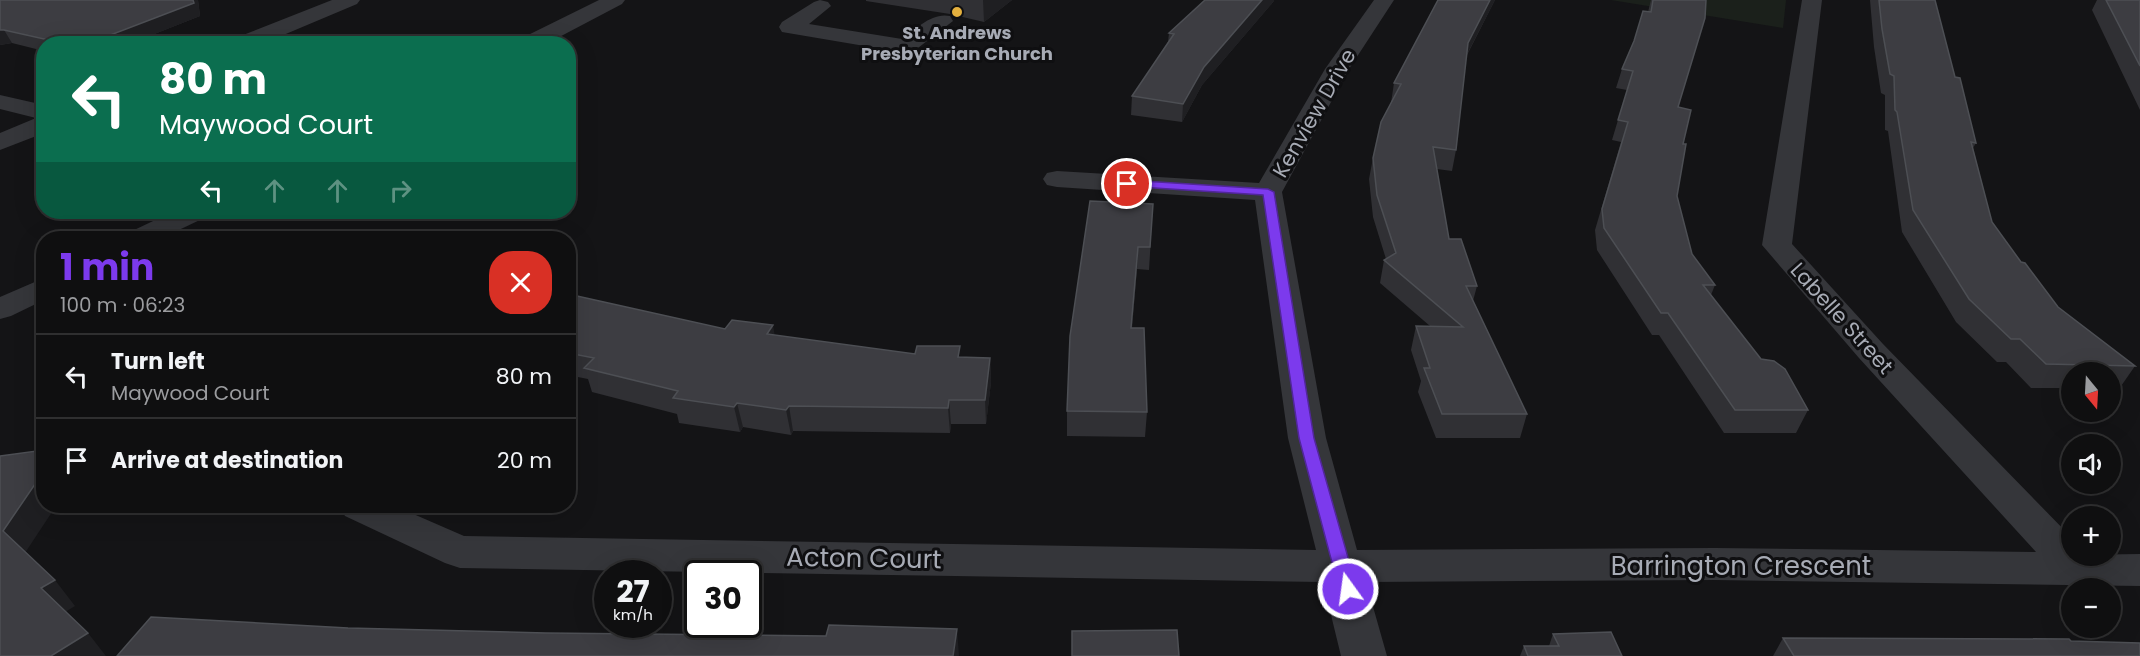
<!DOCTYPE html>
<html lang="en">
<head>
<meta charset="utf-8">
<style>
  body { margin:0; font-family:Poppins,sans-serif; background:#1d1d1e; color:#f1f3f6; height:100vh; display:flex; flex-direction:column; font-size:22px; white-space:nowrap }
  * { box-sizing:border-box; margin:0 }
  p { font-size:20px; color:#9b9c9f }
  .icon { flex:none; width:33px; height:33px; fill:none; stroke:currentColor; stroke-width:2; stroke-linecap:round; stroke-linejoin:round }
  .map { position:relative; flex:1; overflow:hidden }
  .details { position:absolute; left:36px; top:231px; width:540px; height:282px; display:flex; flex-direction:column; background:#0f0f10; border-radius:24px; box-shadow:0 6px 24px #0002,0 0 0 2px #2f2f30 }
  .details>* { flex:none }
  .guide { position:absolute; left:36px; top:36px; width:540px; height:183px; border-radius:24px; box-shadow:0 6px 24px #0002,0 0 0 2px #2f2f30; background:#0b6e4f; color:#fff; overflow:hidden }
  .needle { width:39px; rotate:162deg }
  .buttons { position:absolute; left:2061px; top:362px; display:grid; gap:12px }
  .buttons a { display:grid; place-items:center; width:60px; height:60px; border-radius:50%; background:#0f0f10; box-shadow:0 6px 24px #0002,0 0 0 2px #2f2f30; font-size:30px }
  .speed { position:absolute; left:594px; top:560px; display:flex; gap:12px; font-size:30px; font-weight:700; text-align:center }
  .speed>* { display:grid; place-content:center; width:78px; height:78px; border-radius:50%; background:#0f0f10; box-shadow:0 6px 24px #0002,0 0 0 2px #2f2f30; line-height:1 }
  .speed small { font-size:15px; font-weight:400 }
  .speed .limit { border:3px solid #111; border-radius:9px; background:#fff; color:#111 }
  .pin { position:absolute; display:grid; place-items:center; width:51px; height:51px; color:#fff; margin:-26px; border:3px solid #fff; border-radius:50%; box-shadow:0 2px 6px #0007 }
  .me { position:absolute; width:66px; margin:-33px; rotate:346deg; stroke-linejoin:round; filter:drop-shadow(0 0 4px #0008) }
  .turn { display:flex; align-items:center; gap:21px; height:126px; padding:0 24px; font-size:27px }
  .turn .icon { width:78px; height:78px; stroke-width:2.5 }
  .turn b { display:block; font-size:42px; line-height:51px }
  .lanes { display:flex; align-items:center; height:57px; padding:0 24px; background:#0003; justify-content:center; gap:30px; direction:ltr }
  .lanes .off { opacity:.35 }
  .round { display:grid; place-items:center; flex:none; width:63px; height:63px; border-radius:24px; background:#1d1d1e }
  .summary { display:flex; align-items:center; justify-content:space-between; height:102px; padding:0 24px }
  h1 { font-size:36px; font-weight:700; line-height:45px; color:#7c3aed }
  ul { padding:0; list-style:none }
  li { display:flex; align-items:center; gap:18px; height:84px; padding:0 24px; border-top:2px solid #2f2f30 }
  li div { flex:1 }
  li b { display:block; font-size:22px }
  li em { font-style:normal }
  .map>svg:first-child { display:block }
</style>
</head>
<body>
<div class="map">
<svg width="2140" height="656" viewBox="0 0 2140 656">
  <rect width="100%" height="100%" fill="#141416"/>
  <path fill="#1b201b" d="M 1611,0 L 1786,0 L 1783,28 Z"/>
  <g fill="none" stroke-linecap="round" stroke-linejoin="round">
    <path fill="#35363a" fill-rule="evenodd" d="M 820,0 L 828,2 L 831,6 L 809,24 L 902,39 C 916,29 932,12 950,16 L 953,21 L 914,51 L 906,53 L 782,32 L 779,27 L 782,22 L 814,2 Z"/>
    <path fill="#35363a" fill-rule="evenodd" d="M 332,0 L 360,0 L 357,4 L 262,44 L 230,44 L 233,39 Z
      M 1374,0 L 1394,0 L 1349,69 L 1282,192 L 1326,438 L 1357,550 L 1715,548 L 2036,552 L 1859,358 L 1762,245 L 1802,0 L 1822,0 L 1792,244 L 1883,344 L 2072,538 L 2072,555 L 2140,554 L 2140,586 L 1715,580 L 1366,582 L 1387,656 L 1341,656 L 1323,582 L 460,568 L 445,563 L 345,516 L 339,506 L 395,506 L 464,536 L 1316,550 L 1288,438 L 1255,200 L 1057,187 L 1047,185 L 1043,179 L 1047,173 L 1057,171 L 1259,183 L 1325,69 Z
      M 0,95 L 44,105 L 44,133 L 0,150 L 0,133 L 36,118 L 0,109 Z"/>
    <path fill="#35363a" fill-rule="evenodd" d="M 599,0 L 625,0 L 622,4 L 546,44 L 517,44 L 520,39 Z
      M 172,212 L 208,212 L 204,218 L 162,238 L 125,238 L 130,232 Z
      M 44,278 L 44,300 L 11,316 L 0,319 L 0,297 Z"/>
  </g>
  <path fill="#303034" d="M 0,0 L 198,0 L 200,16 L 129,44 L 44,44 L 44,51 L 12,43 L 0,45 Z
    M 866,0 L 1012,0 L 984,22 L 950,14 L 866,1 Z
    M 1438,0 L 1495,0 L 1466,57 L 1456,150 L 1452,171 L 1437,169 L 1449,239 L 1477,286 L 1473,301 L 1527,414 L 1520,438 L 1436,438 L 1418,392 L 1421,381 L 1411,350 L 1416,326 L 1430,326 L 1380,283 L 1384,260 L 1386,259 L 1373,217 L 1369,179 L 1373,158 L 1391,103 L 1394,83 Z
    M 1651,0 L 1706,0 L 1678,107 L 1683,144 L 1677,196 L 1692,254 L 1715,285 L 1711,295 L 1761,359 L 1808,410 L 1796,433 L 1724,433 L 1659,335 L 1652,335 L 1597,250 L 1595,230 L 1621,142 L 1612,140 L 1627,90 L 1616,88 L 1622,69 L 1648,12 Z
    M 1870,0 L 1935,0 L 1955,77 L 1976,143 L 1973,148 L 1992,222 L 2021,262 L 2058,307 L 2135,366 L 2119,389 L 2110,389 L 2110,372 L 2072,372 L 2072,388 L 2031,388 L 2006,362 L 1997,362 L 1956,322 L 1902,232 L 1888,131 L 1885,130 L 1885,95 L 1881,93 L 1874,47 Z
    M 2097,0 L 2140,0 L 2140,110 L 2092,10 Z
    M 1274,1 L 1202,85 L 1182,122 L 1131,115 L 1132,96 L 1168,42 L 1169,33 Z
    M 1153,204 L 1149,270 L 1137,269 L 1132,328 L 1147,412 L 1145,437 L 1067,436 L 1067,411 Z
    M 568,294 L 725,329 L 915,354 L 961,357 L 990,358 L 991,382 L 986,424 L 951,424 L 950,433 L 793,431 L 791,435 L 743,427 L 740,432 L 679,423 L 677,414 L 592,392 L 588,379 L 568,375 Z
    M 1553,634 L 1622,656 L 1520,656 L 1524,646 L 1549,646 Z
    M 1783,638 L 2071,641 L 2140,656 L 1773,656 Z"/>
  <path fill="#1f1f22" d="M 193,0 L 198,0 L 200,16 L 129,44 L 87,44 Z
    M 983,0 L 1012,0 L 984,22 Z
    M 1262,0 L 1274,0 L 1274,1 L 1202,85 L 1182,122 L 1183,104 L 1204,67 Z
    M 1490,0 L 1495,0 L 1463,62 L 1468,43 Z
    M 0,30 L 4,30 L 12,43 L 0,45 Z
    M 1138,247 L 1137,269 L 1130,352 L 1131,328 Z
    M 773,325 L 777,349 L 767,334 Z
    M 990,358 L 991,382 L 986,424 L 985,400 Z
    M 949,400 L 951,424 L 950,433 L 948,408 Z
    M 737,403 L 743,427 L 740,432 L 734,407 Z
    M 789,406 L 793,431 L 791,435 L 786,410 Z
    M 44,471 L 44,506 L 56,506 L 23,556 L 3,531 Z
    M 55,580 L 75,606 L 62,614 L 41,588 Z
    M 957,629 L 959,656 L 953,656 Z
    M 88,633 L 106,656 L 51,656 Z"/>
  <path fill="#3d3d42" stroke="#4d4f54" stroke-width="1.5" d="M 0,0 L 193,0 L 194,3 L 87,44 L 79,44 L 68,41 L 62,43 L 4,30 L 0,30 Z
    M 1205,0 L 1262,0 L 1204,67 L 1183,104 L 1132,96 L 1174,34 L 1169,33 Z
    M 1438,0 L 1490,0 L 1468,43 L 1456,150 L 1433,147 L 1449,239 L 1461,239 L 1477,286 L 1466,286 L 1527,414 L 1442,414 L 1424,368 L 1430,368 L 1416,326 L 1463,327 L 1384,260 L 1396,253 L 1377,195 L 1373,158 L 1381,122 L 1401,84 L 1394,83 Z
    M 1653,0 L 1706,0 L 1705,18 L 1678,107 L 1691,110 L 1683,144 L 1686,144 L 1677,196 L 1692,254 L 1715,285 L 1703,285 L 1761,359 L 1774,361 L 1785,369 L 1808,410 L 1735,410 L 1668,313 L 1661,313 L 1604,228 L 1602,209 L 1628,122 L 1618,120 L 1633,71 L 1622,69 L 1634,41 L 1643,11 L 1651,12 Z
    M 1879,0 L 1935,0 L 1955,77 L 1960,78 L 1976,143 L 1971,142 L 1992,222 L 2021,262 L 2025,263 L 2058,307 L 2135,366 L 2046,364 L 2020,339 L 2011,339 L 1969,299 L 1913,210 L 1897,112 L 1895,110 L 1894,76 L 1890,74 L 1882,29 Z
    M 2106,0 L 2140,0 L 2140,66 Z
    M 1090,201 L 1153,204 L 1150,247 L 1138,247 L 1131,328 L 1144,328 L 1147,412 L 1067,411 L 1070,336 Z
    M 568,294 L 725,329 L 732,320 L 773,325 L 767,334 L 915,354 L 917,346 L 960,346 L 958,357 L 990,358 L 985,400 L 949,400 L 948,408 L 789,406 L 786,410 L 737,403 L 734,407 L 673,398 L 678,391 L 584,368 L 594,358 L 568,353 Z
    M 44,450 L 44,471 L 3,531 L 55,580 L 41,588 L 88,633 L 51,656 L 0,656 L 0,456 Z
    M 151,617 L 348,628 L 546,633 L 826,636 L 829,625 L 957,629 L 953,656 L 117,656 Z
    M 1177,630 L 1179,656 L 1072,656 L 1072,631 Z
    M 1611,632 L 1622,656 L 1528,656 L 1524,646 L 1559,646 L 1553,634 Z
    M 1783,638 L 2069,639 L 2071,641 L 2140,643 L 2140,656 L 1794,656 Z"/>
  <path fill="#7c3aed" stroke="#51269a" stroke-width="1.5" d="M 1127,180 L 1268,189 L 1274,192 L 1314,438 L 1357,589 L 1354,593 L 1348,596 L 1341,593 L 1339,589 L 1299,438 L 1263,195 L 1123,186 L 1123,181 Z"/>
  <circle fill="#e4b03e" stroke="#0f0f11" stroke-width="2" cx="957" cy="12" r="6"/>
  <g text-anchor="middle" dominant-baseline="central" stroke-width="6" stroke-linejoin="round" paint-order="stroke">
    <g font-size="18" font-weight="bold" fill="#a7abb5" stroke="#0f0f11">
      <text x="957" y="32">St. Andrews<tspan x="957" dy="21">Presbyterian Church</tspan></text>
    </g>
    <g font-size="21" fill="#a7abb5" stroke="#0f0f11">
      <text transform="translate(1314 113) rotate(-60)">Kenview Drive</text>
      <text transform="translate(1842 318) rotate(48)">Labelle Street</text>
    </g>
    <g font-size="26" fill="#a7abb5" stroke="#0f0f11">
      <text transform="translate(864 558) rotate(1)">Acton Court</text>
      <text x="1741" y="566">Barrington Crescent</text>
    </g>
  </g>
</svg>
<div class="buttons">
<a><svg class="needle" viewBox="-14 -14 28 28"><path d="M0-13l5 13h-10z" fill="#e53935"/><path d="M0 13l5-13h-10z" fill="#9b9c9f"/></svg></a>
<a><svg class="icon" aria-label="sound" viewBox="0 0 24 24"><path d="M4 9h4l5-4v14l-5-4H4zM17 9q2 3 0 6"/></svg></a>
<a>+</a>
<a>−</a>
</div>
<div class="speed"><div>27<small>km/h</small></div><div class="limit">30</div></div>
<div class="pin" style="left:1127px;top:184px;background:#d93025"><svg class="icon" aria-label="arrive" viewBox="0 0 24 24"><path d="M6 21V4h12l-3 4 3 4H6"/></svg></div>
<svg class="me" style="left:1348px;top:589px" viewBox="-20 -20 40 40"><circle r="17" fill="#7c3aed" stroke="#fff" stroke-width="3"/><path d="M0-11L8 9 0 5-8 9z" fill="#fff"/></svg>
<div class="guide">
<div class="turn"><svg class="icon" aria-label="left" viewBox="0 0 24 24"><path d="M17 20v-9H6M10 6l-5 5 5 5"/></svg><div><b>80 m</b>Maywood Court</div></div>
<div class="lanes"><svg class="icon" aria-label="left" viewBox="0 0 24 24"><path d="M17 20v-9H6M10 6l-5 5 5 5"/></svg><svg class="icon off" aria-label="ahead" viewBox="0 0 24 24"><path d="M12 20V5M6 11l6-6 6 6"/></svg><svg class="icon off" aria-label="ahead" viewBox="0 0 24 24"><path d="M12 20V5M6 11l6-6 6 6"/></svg><svg class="icon off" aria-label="right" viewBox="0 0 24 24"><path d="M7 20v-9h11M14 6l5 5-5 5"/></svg></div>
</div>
<section class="details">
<div class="summary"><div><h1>1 min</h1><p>100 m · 06:23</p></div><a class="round" style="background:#d93025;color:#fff"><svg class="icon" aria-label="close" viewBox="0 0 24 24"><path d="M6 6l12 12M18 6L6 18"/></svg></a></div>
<ul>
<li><svg class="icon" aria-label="left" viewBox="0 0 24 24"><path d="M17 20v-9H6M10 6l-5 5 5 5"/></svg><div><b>Turn left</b><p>Maywood Court</p></div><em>80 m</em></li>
<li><svg class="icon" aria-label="arrive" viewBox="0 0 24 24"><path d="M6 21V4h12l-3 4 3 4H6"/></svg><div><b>Arrive at destination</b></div><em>20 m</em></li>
</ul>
</section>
</div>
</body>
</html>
